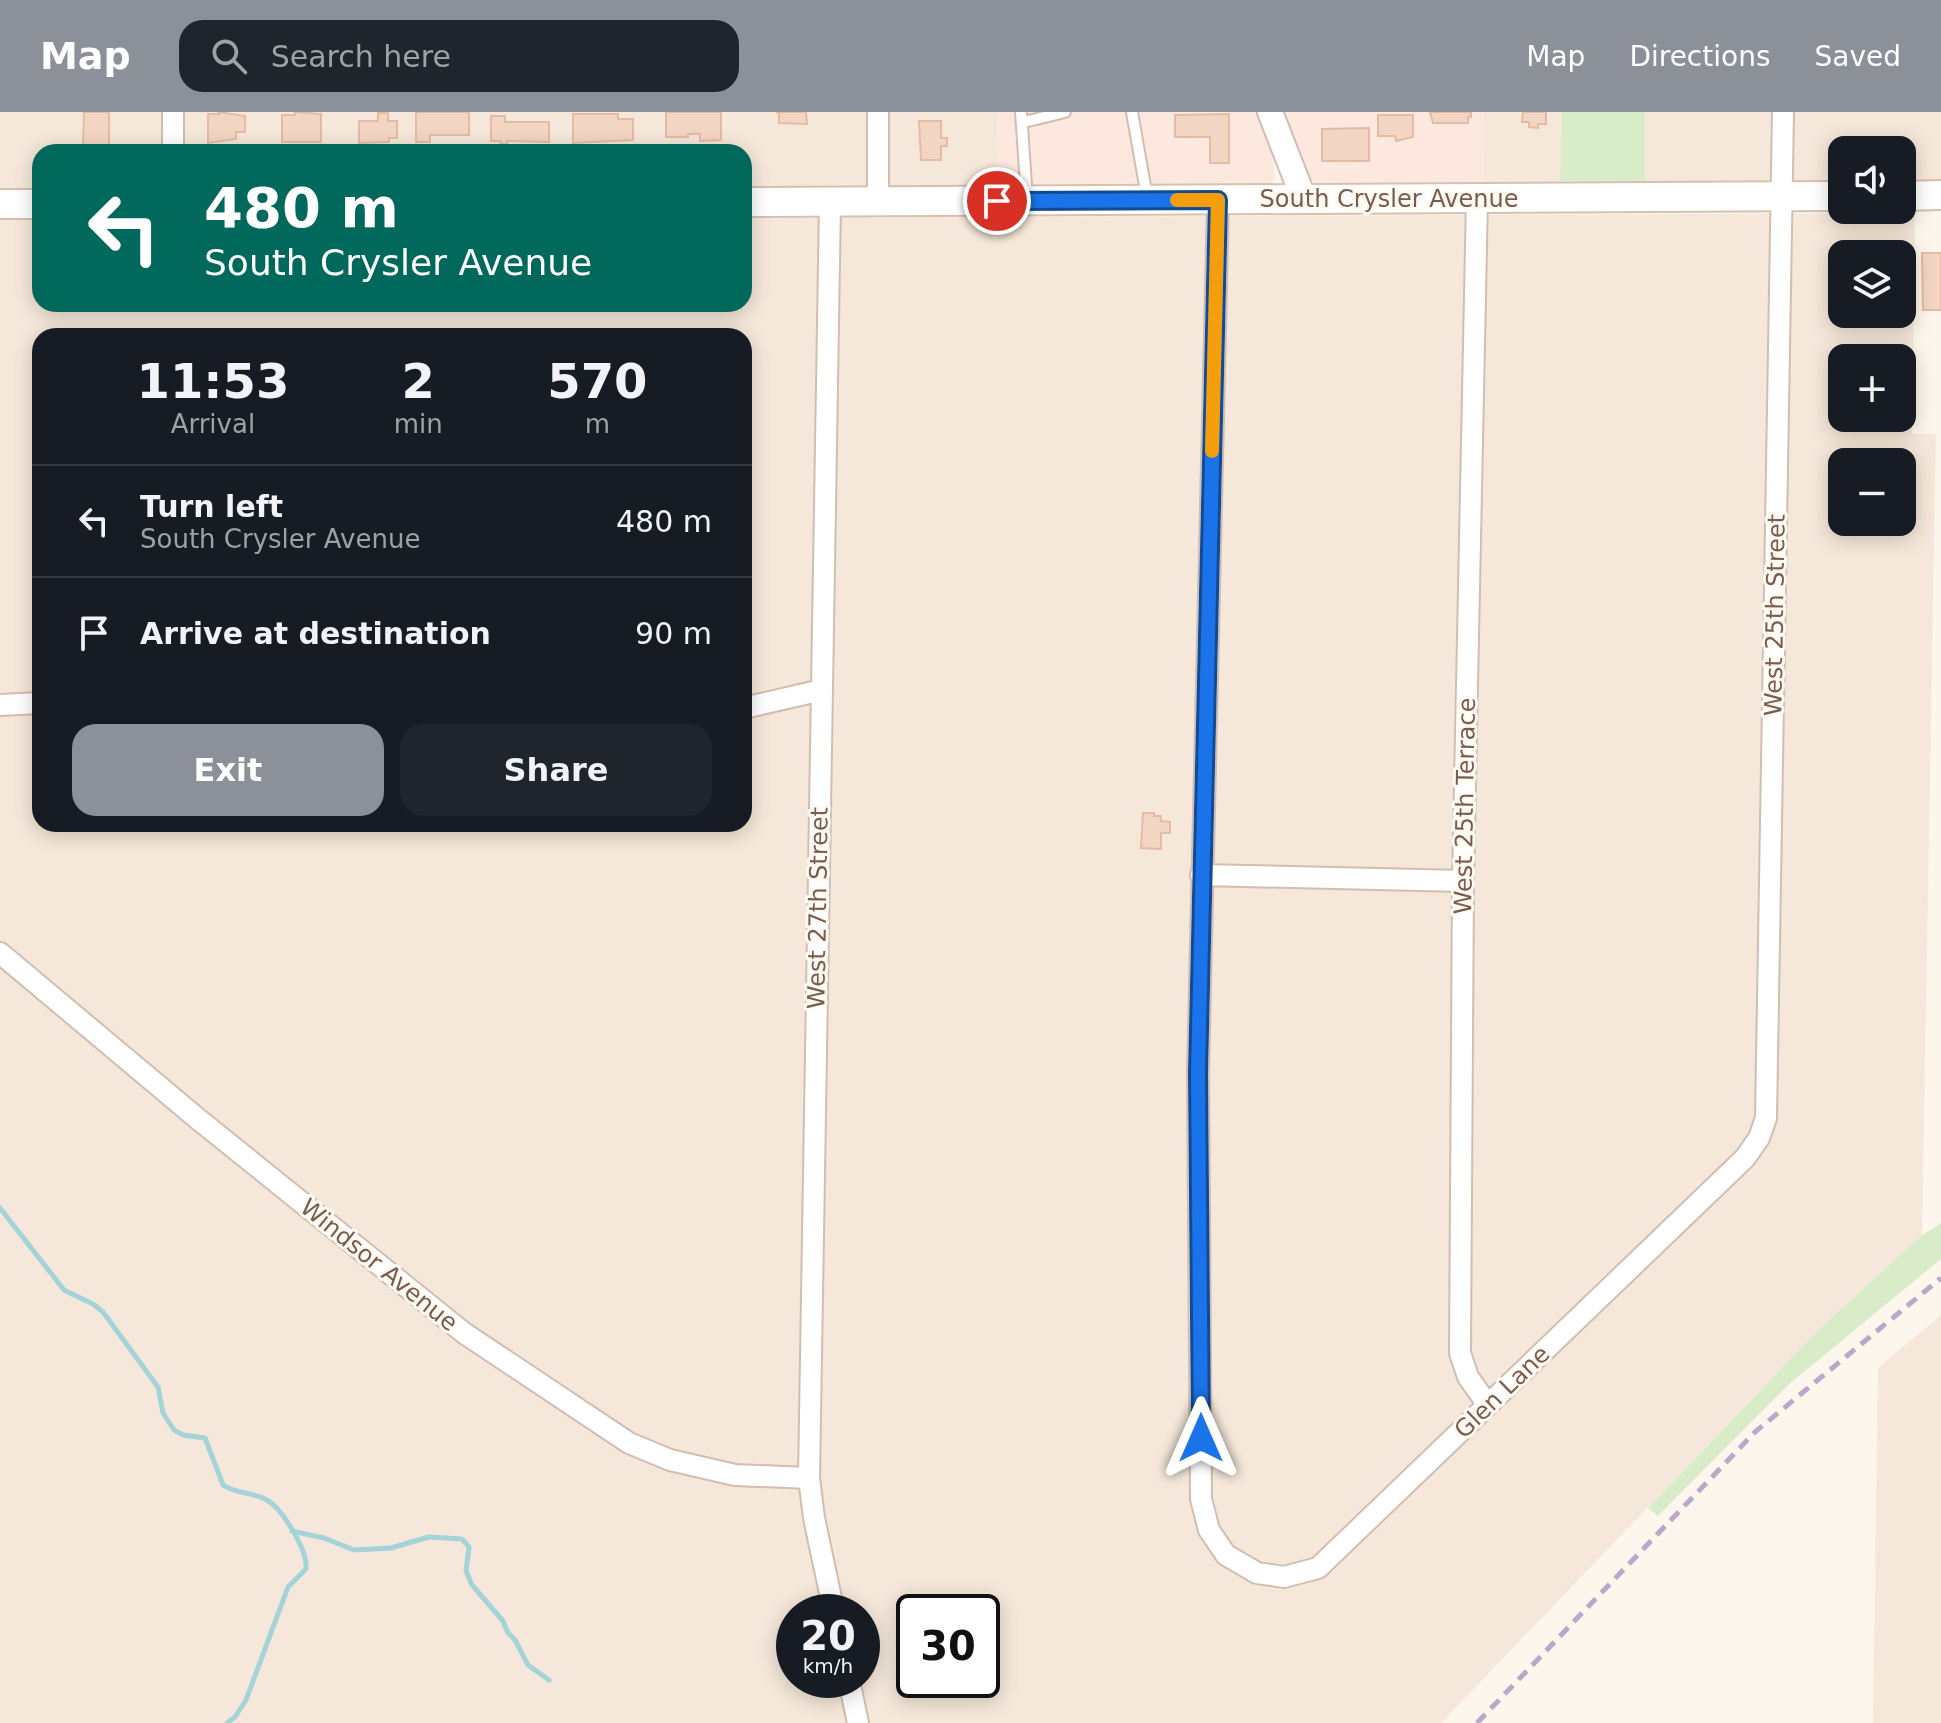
<!DOCTYPE html>
<html lang="en">
<head>
<meta charset="utf-8">
<style>
  body { margin:0; font-family:"DejaVu Sans",sans-serif; background:#20242c; color:#f1f3f6; height:100vh; display:flex; flex-direction:column; font-size:30px; white-space:nowrap }
  * { box-sizing:border-box; margin:0 }
  p { font-size:26px; color:#9ea1a6 }
  .icon { flex:none; width:44px; height:44px; fill:none; stroke:currentColor; stroke-width:2; stroke-linecap:round; stroke-linejoin:round }
  .map { position:relative; flex:1; overflow:hidden }
  .panel { position:absolute; left:32px; top:216px; width:720px; height:504px; display:flex; flex-direction:column; background:#171b24; border-radius:24px; box-shadow:0 4px 20px #0003 }
  .panel>* { flex:none }
  .guide { position:absolute; left:32px; top:32px; width:720px; height:168px; border-radius:24px; box-shadow:0 4px 20px #0003; background:#00695c; color:#fff; overflow:hidden }
  .tools { position:absolute; left:1828px; top:24px; display:grid; gap:16px }
  .tools a { display:grid; place-items:center; width:88px; height:88px; border-radius:16px; background:#171b24; box-shadow:0 4px 20px #0003; font-size:40px }
  .speed { position:absolute; left:776px; top:1482px; display:flex; gap:16px; font-size:40px; font-weight:700; text-align:center }
  .speed>* { display:grid; place-content:center; width:104px; height:104px; border-radius:50%; background:#171b24; box-shadow:0 4px 20px #0003; line-height:1 }
  .speed small { font-size:20px; font-weight:400 }
  .speed .limit { border:4px solid #111; border-radius:12px; background:#fff; color:#111 }
  .pin { position:absolute; display:grid; place-items:center; width:68px; height:68px; color:#fff; margin:-34px; border:4px solid #fff; border-radius:50%; box-shadow:0 2px 8px #0007 }
  .me { position:absolute; width:88px; margin:-44px; rotate:0deg; stroke-linejoin:round; filter:drop-shadow(0 0 6px #0008) }
  .turn { display:flex; align-items:center; gap:28px; height:168px; padding:0 40px; font-size:36px }
  .turn .icon { width:104px; height:104px; stroke-width:2.5 }
  .turn b { display:block; font-size:56px; line-height:68px }
  .eta { display:flex; justify-content:space-evenly; align-items:center; height:136px; text-align:center }
  .eta b { font-size:48px; font-weight:700; line-height:56px }
  .action { display:flex; gap:16px; margin-top:auto; padding:16px 40px }
  .action a { flex:1; height:92px; border-radius:24px; background:#8c9099; color:#fff; font-size:32px; font-weight:700; line-height:92px; text-align:center }
  .action a+a { background:#20242c; color:#f1f3f6 }
  ul { padding:0; list-style:none }
  li { display:flex; align-items:center; gap:24px; height:112px; padding:0 40px; border-top:2px solid #363941 }
  li div { flex:1 }
  li b { display:block; font-size:30px }
  li em { font-style:normal }
  header { display:flex; align-items:center; gap:48px; box-sizing:border-box; height:112px; padding:0 40px; background:#8c9099; color:#fff }
  header strong { font-size:38px }
  nav { display:flex; gap:44px; margin-inline-start:auto; font-size:28px }
  .search { width:560px; height:72px; background:#20242c; display:flex; align-items:center; gap:20px; box-sizing:border-box; padding:0 28px; border-radius:24px; color:#9ea1a6; font-size:30px }
  .map>svg:first-child { display:block }
</style>
</head>
<body>
<header>
<strong>Map</strong>
<div class="search"><svg class="icon" aria-label="search" viewBox="0 0 24 24"><circle cx="10" cy="10" r="6"/><path d="M15 15l6 6"/></svg>Search here</div>
<nav><a>Map</a><a>Directions</a><a>Saved</a></nav>
</header>
<div class="map">
<svg width="1941" height="1611" viewBox="0 0 1941 1611">
  <rect width="100%" height="100%" fill="#fdf6ec"/>
  <path fill="#f5e8da" fill-rule="evenodd" d="M 0,0 L 997,0 L 998,75 L 744,76 L 744,40 L 40,40 L 40,79 L 0,79 Z
    M 1484,0 L 1562,0 L 1560,72 L 1483,73 Z
    M 1645,0 L 1941,0 L 1941,70 L 1902,70 L 1902,38 L 1842,38 L 1842,70 L 1645,70 Z
    M 1915,101 L 1912,322 L 1936,322 L 1922,1123 L 1817,1219 L 1441,1611 L 0,1611 L 0,107 L 40,107 L 40,192 L 744,192 L 744,106 ZM 1842,142 L 1902,142 L 1902,202 L 1842,202 ZM 40,224 L 744,224 L 744,712 L 40,712 ZM 1842,246 L 1902,246 L 1902,306 L 1842,306 ZM 1842,350 L 1902,350 L 1902,410 L 1842,410 ZM 794,1500 L 862,1500 L 862,1568 L 794,1568 ZM 914,1500 L 982,1500 L 982,1568 L 914,1568 Z
    M 1941,1203 L 1941,1611 L 1873,1611 L 1878,1256 Z"/>
  <path fill="#fde8e0" d="M 997,0 L 1257,0 L 1273,42 L 1275,65 L 1267,76 L 998,75 Z
    M 1280,0 L 1484,0 L 1483,73 L 1316,72 L 1307,64 Z"/>
  <path fill="#d8ecc9" d="M 1562,0 L 1645,0 L 1645,70 L 1560,69 Z
    M 1941,1111 L 1941,1147 L 1788,1273 L 1658,1404 L 1648,1396 L 1817,1219 L 1922,1123 Z"/>
  <g fill="none" stroke-linecap="round" stroke-linejoin="round">
    <path stroke="#a5d3da" stroke-width="5" d="M 0,1096 L 64,1178 L 93,1192 L 103,1200 L 158,1275 L 163,1301 L 174,1318 L 183,1323 L 205,1326 L 223,1373 C 236,1382 252,1380 265,1387 C 282,1395 308,1439 306,1457 L 288,1475 L 246,1588 L 235,1605 L 227,1611
      M 292,1419 L 324,1426 L 354,1438 L 391,1436 L 429,1425 L 462,1427 L 469,1435 L 466,1459 L 472,1473 L 503,1509 L 508,1521 L 515,1528 L 528,1553 L 549,1568"/>
  </g>
  <path fill="#f3d5c3" stroke="#e6bba3" stroke-width="2" d="M 84,0 L 109,0 L 109,36 L 83,35 Z
    M 219,0 L 245,4 L 245,20 L 236,20 L 236,27 L 208,31 L 208,2 L 219,2 Z
    M 295,0 L 321,2 L 321,30 L 282,30 L 282,3 L 295,3 Z
    M 416,0 L 469,0 L 469,23 L 430,23 L 430,30 L 416,30 Z
    M 666,0 L 721,0 L 721,28 L 700,29 L 700,22 L 688,22 L 688,25 L 666,25 Z
    M 776,0 L 806,0 L 807,12 L 779,11 L 779,1 Z
    M 1430,0 L 1471,0 L 1471,5 L 1468,5 L 1468,11 L 1433,11 Z
    M 1523,0 L 1546,0 L 1546,12 L 1538,12 L 1538,16 L 1529,15 L 1529,10 L 1522,10 Z
    M 378,1 L 388,1 L 388,9 L 397,9 L 397,26 L 389,26 L 389,30 L 359,31 L 359,9 L 378,9 Z
    M 573,2 L 618,2 L 618,7 L 633,7 L 633,28 L 573,31 Z
    M 1229,2 L 1229,51 L 1210,51 L 1210,25 L 1175,25 L 1175,3 Z
    M 1378,3 L 1413,3 L 1413,25 L 1396,29 L 1395,24 L 1378,24 Z
    M 491,4 L 505,4 L 505,10 L 549,10 L 549,30 L 507,29 L 507,32 L 500,32 L 501,29 L 491,29 Z
    M 919,9 L 941,9 L 941,26 L 947,26 L 947,34 L 941,34 L 941,48 L 921,48 Z
    M 1369,16 L 1369,49 L 1322,49 L 1322,17 Z
    M 1922,141 L 1941,141 L 1941,198 L 1923,198 Z
    M 1143,701 L 1154,701 L 1154,704 L 1161,704 L 1161,709 L 1170,710 L 1170,721 L 1161,721 L 1161,737 L 1141,736 Z"/>
  <g fill="none" stroke-linecap="round" stroke-linejoin="round">
    <defs>
      <path id="service" d="M 1021,0 L 1027,87
        M 1132,0 L 1147,85
        M 1024,10 L 1065,0"/>
      <path id="minor" d="M 173,0 L 173,40
        M 1477,86 L 1463,769 L 1460,1241 L 1468,1265 L 1488,1293
        M 1218,88 L 1198,961 L 1201,1387 L 1209,1418 L 1226,1443 L 1257,1461 L 1284,1465 L 1318,1456 L 1745,1046 L 1759,1026 L 1766,1006 L 1783,0
        M 830,90 L 809,1366 L 814,1406 L 834,1500
        M 878,90 L 878,0
        M 0,593 L 40,591
        M 744,596 L 822,578
        M 1201,763 L 1463,769
        M 0,841 L 198,1007 L 464,1221 L 629,1331 L 670,1348 L 735,1363 L 809,1366
        M 849,1568 L 858,1611"/>
      <path id="tertiary" d="M 1270,0 L 1304,87"/>
      <path id="secondary" d="M 1902,84 L 1941,83
        M 744,90 L 1842,84
        M 0,92 L 40,92"/>
    </defs>
    <use href="#service" stroke="#d1beb0" stroke-width="14"/>
    <use href="#minor" stroke="#d1beb0" stroke-width="24"/>
    <use href="#tertiary" stroke="#d1beb0" stroke-width="28"/>
    <use href="#secondary" stroke="#d6c0b0" stroke-width="32"/>
    <use href="#service" stroke="#fff" stroke-width="10"/>
    <use href="#minor" stroke="#fff" stroke-width="20"/>
    <use href="#tertiary" stroke="#fff" stroke-width="24"/>
    <use href="#secondary" stroke="#fff" stroke-width="28"/>
    <path stroke="#b9a8c9" stroke-width="5" stroke-dasharray="12 8" stroke-linecap="butt" d="M 1477,1611 L 1755,1320 L 1941,1166"/>
  </g>
  <g fill="none" stroke-linecap="round" stroke-linejoin="round">
    <defs>
      <path id="route" d="M 997,89 L 1218,88 L 1198,961 L 1201,1326"/>
    </defs>
    <use href="#route" stroke="#114b97" stroke-width="20"/>
    <use href="#route" stroke="#1a73e8" stroke-width="14"/>
    <path stroke="#f59e0b" stroke-width="14" d="M 1177,88 L 1218,88 L 1212,339"/>
  </g>
  <g text-anchor="middle" dominant-baseline="central" stroke-width="6" stroke-linejoin="round" paint-order="stroke">
    <g font-size="24" fill="#7a5c4d" stroke="#fffaf3">
      <text x="1389" y="87">South Crysler Avenue</text>
      <text transform="translate(1775 503) rotate(-89)">West 25th Street</text>
      <text transform="translate(1465 694) rotate(-89)">West 25th Terrace</text>
      <text transform="translate(818 796) rotate(-89)">West 27th Street</text>
      <text transform="translate(379 1153) rotate(39)">Windsor Avenue</text>
      <text transform="translate(1502 1280) rotate(-44)">Glen Lane</text>
    </g>
  </g>
</svg>
<div class="tools">
<a><svg class="icon" aria-label="sound" viewBox="0 0 24 24"><path d="M4 9h4l5-4v14l-5-4H4zM17 9q2 3 0 6"/></svg></a>
<a><svg class="icon" aria-label="layers" viewBox="0 0 24 24"><path d="M12 4l9 5-9 5-9-5zM3 14l9 5 9-5"/></svg></a>
<a>+</a>
<a>−</a>
</div>
<div class="speed"><div>20<small>km/h</small></div><div class="limit">30</div></div>
<div class="pin" style="left:997px;top:89px;background:#d93025"><svg class="icon" aria-label="arrive" viewBox="0 0 24 24"><path d="M6 21V4h12l-3 4 3 4H6"/></svg></div>
<svg class="me" style="left:1201px;top:1326px" viewBox="-20 -20 40 40"><path d="M0-17L14 15 0 8-14 15z" fill="#1a73e8" stroke="#fff" stroke-width="4"/></svg>
<div class="guide">
<div class="turn"><svg class="icon" aria-label="left" viewBox="0 0 24 24"><path d="M17 20v-9H6M10 6l-5 5 5 5"/></svg><div><b>480 m</b>South Crysler Avenue</div></div>
</div>
<section class="panel">
<div class="eta">
<div><b>11:53</b><p>Arrival</p></div>
<div><b>2</b><p>min</p></div>
<div><b>570</b><p>m</p></div>
</div>
<ul>
<li><svg class="icon" aria-label="left" viewBox="0 0 24 24"><path d="M17 20v-9H6M10 6l-5 5 5 5"/></svg><div><b>Turn left</b><p>South Crysler Avenue</p></div><em>480 m</em></li>
<li><svg class="icon" aria-label="arrive" viewBox="0 0 24 24"><path d="M6 21V4h12l-3 4 3 4H6"/></svg><div><b>Arrive at destination</b></div><em>90 m</em></li>
</ul>
<div class="action"><a>Exit</a><a>Share</a></div>
</section>
</div>
</body>
</html>
